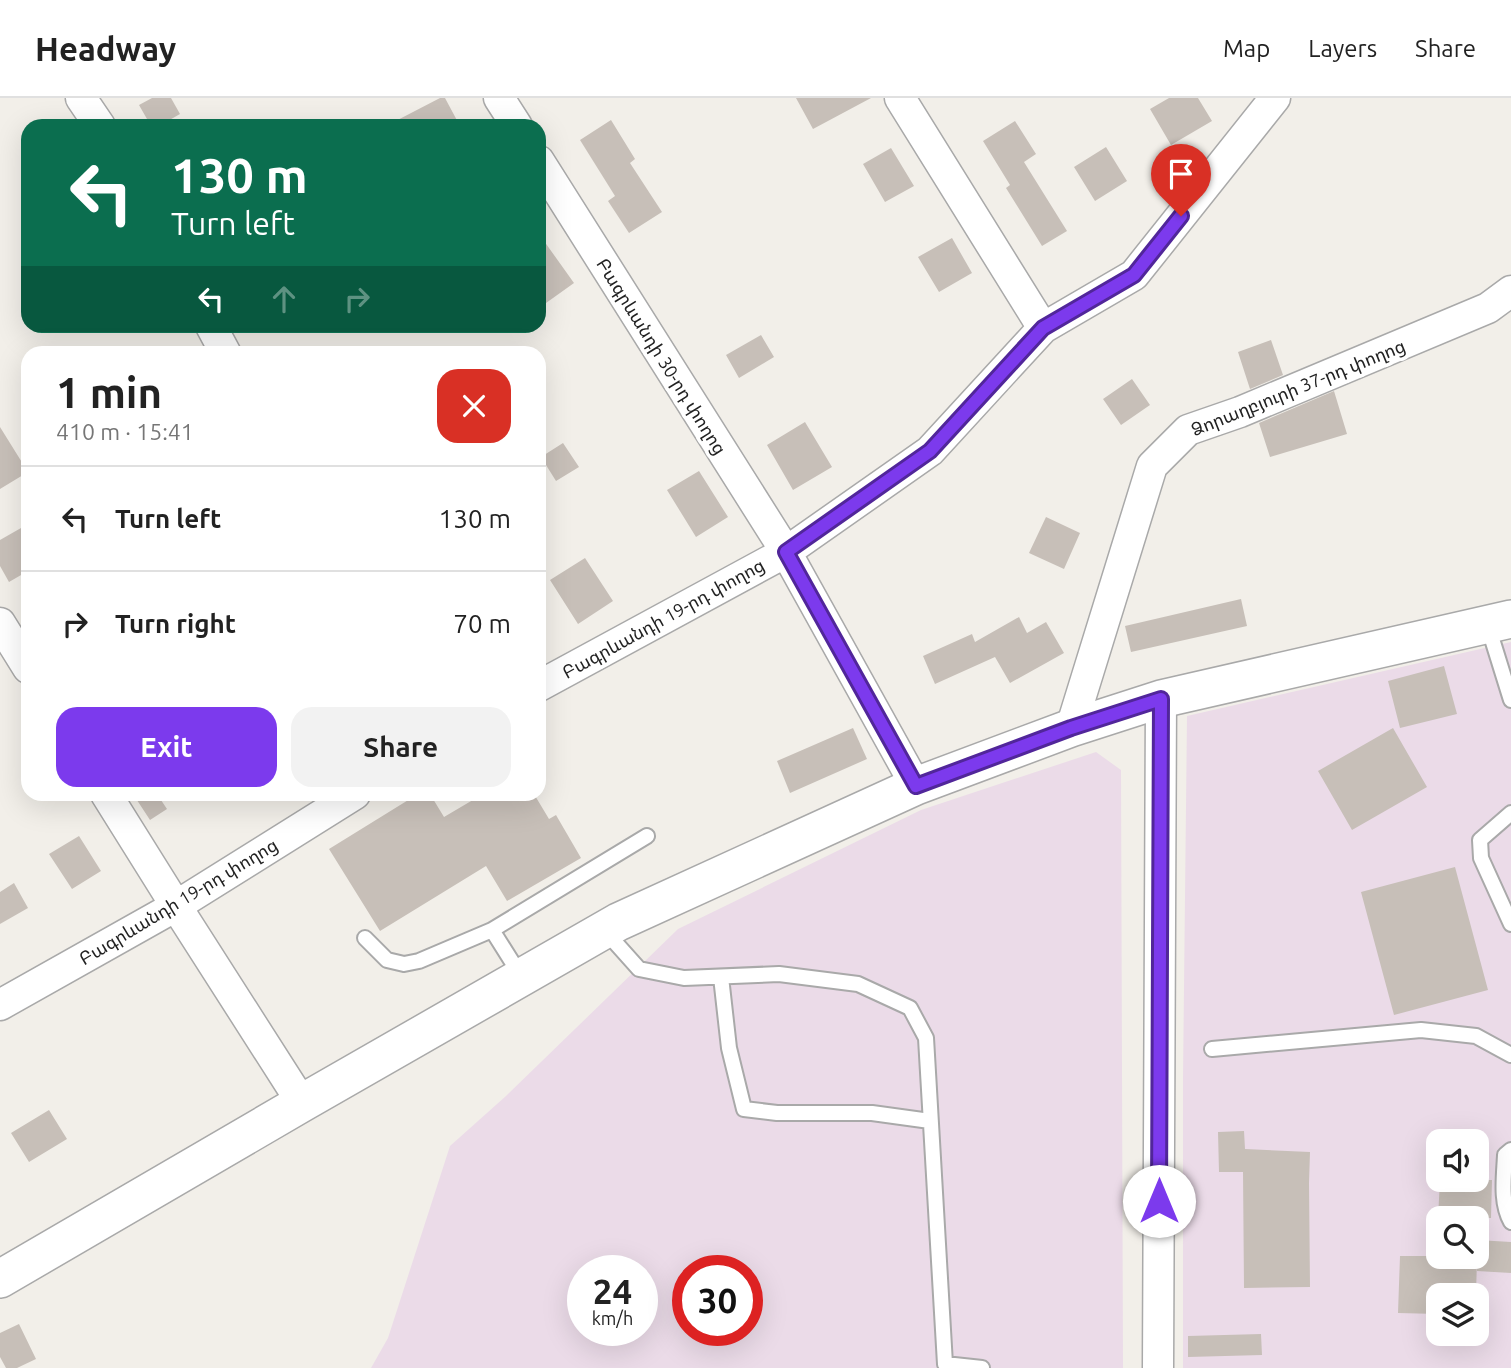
<!DOCTYPE html>
<html lang="en">
<head>
<meta charset="utf-8">
<style>
  body { margin:0; font-family:Ubuntu,"Noto Sans Armenian",sans-serif; background:#f2f2f2; color:#222; height:100vh; display:flex; flex-direction:column; font-size:26px; white-space:nowrap }
  * { box-sizing:border-box; margin:0 }
  p { font-size:23px; color:#767676 }
  .icon { flex:none; width:38px; height:38px; fill:none; stroke:currentColor; stroke-width:2; stroke-linecap:round; stroke-linejoin:round }
  .map { position:relative; flex:1; overflow:hidden }
  .drawer { position:absolute; left:21px; top:248px; width:525px; height:455px; display:flex; flex-direction:column; background:#fff; border-radius:21px; box-shadow:0 7px 28px #0002 }
  .drawer>* { flex:none }
  .top-card { position:absolute; left:21px; top:21px; width:525px; height:214px; border-radius:21px; box-shadow:0 7px 28px #0002; background:#0b6e4f; color:#fff; overflow:hidden }
  .tools { position:absolute; left:1426px; top:1031px; display:grid; gap:14px }
  .tools a { display:grid; place-items:center; width:63px; height:63px; border-radius:14px; background:#fff; box-shadow:0 7px 28px #0002; font-size:35px }
  .speed { position:absolute; left:567px; top:1157px; display:flex; gap:14px; font-size:35px; font-weight:700; text-align:center }
  .speed>* { display:grid; place-content:center; width:91px; height:91px; border-radius:50%; background:#fff; box-shadow:0 7px 28px #0002; line-height:1 }
  .speed small { font-size:18px; font-weight:400 }
  .speed .limit { border:10px solid #d22; background:#fff; color:#111 }
  .pin { position:absolute; display:grid; place-items:center; width:60px; height:60px; color:#fff; margin:-72px -30px; border-radius:50% 50% 50% 0; rotate:-45deg; box-shadow:0 0 7px #0007 }
  .pin .icon { rotate:45deg }
  .me { position:absolute; width:77px; margin:-38px; rotate:0deg; stroke-linejoin:round; filter:drop-shadow(0 0 5px #0008) }
  .turn { display:flex; align-items:center; gap:24px; height:147px; padding:0 35px; font-size:32px }
  .turn .icon { width:91px; height:91px; stroke-width:2.5 }
  .turn b { display:block; font-size:49px; line-height:60px }
  .lanes { display:flex; align-items:center; height:66px; padding:0 35px; background:#0003; justify-content:center; gap:35px; direction:ltr }
  .lanes .off { opacity:.35 }
  .round { display:grid; place-items:center; flex:none; width:74px; height:74px; border-radius:21px; background:#f2f2f2 }
  .headline { display:flex; align-items:center; justify-content:space-between; height:119px; padding:0 35px }
  h1 { font-size:42px; font-weight:700; line-height:52px }
  .button { display:flex; gap:14px; margin-top:auto; padding:14px 35px }
  .button a { flex:1; height:80px; border-radius:21px; background:#7c3aed; color:#fff; font-size:28px; font-weight:700; line-height:80px; text-align:center }
  .button a+a { background:#f2f2f2; color:#222 }
  ul { padding:0; list-style:none }
  li { display:flex; align-items:center; gap:21px; height:105px; padding:0 35px; border-top:2px solid #e0e0e0 }
  li div { flex:1 }
  li b { display:block; font-size:26px }
  li em { font-style:normal }
  header { display:flex; align-items:center; gap:42px; box-sizing:border-box; height:98px; padding:0 35px; background:#fff; border-bottom:2px solid #e0e0e0 }
  header strong { font-size:33px }
  nav { display:flex; gap:38px; margin-inline-start:auto; font-size:24px }
  .map>svg:first-child { display:block }
</style>
</head>
<body>
<header>
<strong>Headway</strong>
<nav><a>Map</a><a>Layers</a><a>Share</a></nav>
</header>
<div class="map">
<svg width="1511" height="1270" viewBox="0 0 1511 1270">
  <rect width="100%" height="100%" fill="#f2efe9"/>
  <path fill="#ebdbe8" fill-rule="evenodd" d="M 1511,544 L 1511,1270 L 1183,1270 L 1183,981 L 1187,618 ZM 1438,1043 L 1477,1043 L 1477,1082 L 1438,1082 ZM 1438,1120 L 1477,1120 L 1477,1158 L 1438,1158 ZM 1438,1197 L 1477,1197 L 1477,1236 L 1438,1236 Z
    M 1096,654 L 1121,672 L 1123,1270 L 371,1270 L 388,1240 L 450,1048 L 506,998 L 678,831 L 921,712 ZM 583,1172 L 642,1172 L 642,1232 L 583,1232 ZM 688,1172 L 747,1172 L 747,1232 L 688,1232 Z"/>
  <path fill="#c7bfb8" d="M 152,0 L 171,0 L 180,16 L 159,28 L 151,28 L 139,7 Z
    M 440,0 L 445,0 L 460,28 L 386,28 Z
    M 796,0 L 871,0 L 813,31 Z
    M 1169,0 L 1198,0 L 1212,23 L 1171,47 L 1150,11 Z
    M 611,22 L 635,61 L 630,65 L 662,114 L 629,135 L 608,103 L 615,98 L 580,42 Z
    M 1015,23 L 1036,56 L 1024,64 L 1067,133 L 1042,148 L 1006,90 L 1010,87 L 983,43 Z
    M 1106,49 L 1127,83 L 1095,103 L 1074,69 Z
    M 891,50 L 914,88 L 885,104 L 863,66 Z
    M 539,136 L 574,185 L 539,210 Z
    M 952,140 L 972,175 L 939,194 L 918,159 Z
    M 761,237 L 774,259 L 739,280 L 726,257 Z
    M 1271,242 L 1283,277 L 1250,291 L 1238,254 Z
    M 1132,281 L 1150,307 L 1121,327 L 1103,301 Z
    M 1334,293 L 1347,336 L 1270,359 L 1259,325 Z
    M 805,324 L 832,369 L 793,392 L 767,347 Z
    M 0,329 L 28,374 L 0,391 Z
    M 563,345 L 579,369 L 556,383 L 541,359 Z
    M 699,373 L 728,419 L 696,439 L 667,392 Z
    M 1046,419 L 1080,435 L 1064,471 L 1029,455 Z
    M 28,426 L 28,473 L 9,484 L 0,468 L 0,442 Z
    M 585,460 L 613,503 L 578,526 L 550,482 Z
    M 1241,501 L 1247,528 L 1131,554 L 1125,528 Z
    M 1019,519 L 1027,535 L 1046,524 L 1064,555 L 1010,585 L 995,559 L 935,586 L 923,558 L 972,536 L 975,544 Z
    M 1444,568 L 1457,616 L 1400,630 L 1388,583 Z
    M 853,630 L 867,661 L 790,695 L 777,663 Z
    M 1393,630 L 1427,689 L 1352,732 L 1318,673 Z
    M 133,696 L 157,696 L 167,711 L 150,722 Z
    M 418,696 L 430,696 L 444,719 L 483,696 L 534,696 L 549,721 L 556,717 L 581,760 L 507,803 L 486,768 L 380,833 L 329,751 Z
    M 79,738 L 101,773 L 72,791 L 49,756 Z
    M 1455,769 L 1488,892 L 1394,917 L 1361,794 Z
    M 14,785 L 28,810 L 0,826 L 0,794 Z
    M 49,1012 L 67,1041 L 29,1064 L 11,1035 Z
    M 1244,1033 L 1245,1051 L 1310,1054 L 1309,1085 L 1310,1189 L 1244,1190 L 1243,1074 L 1219,1074 L 1218,1034 Z
    M 1440,1082 L 1492,1082 L 1491,1120 L 1438,1120 Z
    M 1477,1142 L 1511,1144 L 1511,1175 L 1477,1173 L 1477,1161 L 1476,1197 L 1438,1197 L 1438,1216 L 1398,1215 L 1400,1158 L 1477,1158 Z
    M 19,1226 L 36,1261 L 17,1270 L 6,1270 L 0,1259 L 0,1235 Z
    M 1261,1236 L 1262,1257 L 1188,1259 L 1188,1238 Z"/>
  <g fill="none" stroke-linecap="round" stroke-linejoin="round">
    <defs>
      <path id="service" d="M 1488,528 L 1511,602
        M 1511,715 L 1480,742 L 1481,760 L 1511,826
        M 492,832 L 521,878
        M 605,833 L 639,871 L 684,880 L 779,876 L 858,886 L 910,910 L 926,940 L 945,1266 L 982,1270
        M 365,840 L 387,862 L 404,866 L 419,863 L 492,832 L 647,738
        M 721,879 L 729,950 L 744,1011 L 777,1015 L 872,1015 L 930,1023
        M 1212,951 L 1421,932 L 1476,938 L 1511,957
        M 1511,1052 L 1505,1057 C 1504,1079 1500,1104 1511,1124"/>
      <path id="minor" d="M 81,0 L 100,28
        M 499,0 L 517,28
        M 900,0 L 1043,230
        M 539,63 L 786,454 L 916,688
        M 211,228 L 226,256
        M 0,525 L 28,570
        M 539,588 L 786,454 L 930,353 L 1043,230 L 1134,177 L 1275,0
        M 1071,630 L 1152,368 L 1188,332 L 1240,314 L 1488,210 L 1511,193
        M 106,696 L 176,808 L 302,1005
        M 0,907 L 176,808 L 355,696
        M 1158,1270 L 1161,601"/>
      <path id="tertiary" d="M 0,1181 L 302,1005 L 618,824 L 916,688 L 1071,630 L 1161,601 L 1511,521"/>
    </defs>
    <use href="#service" stroke="#a9a9a9" stroke-width="18"/>
    <use href="#minor" stroke="#a9a9a9" stroke-width="33"/>
    <use href="#tertiary" stroke="#a9a9a9" stroke-width="40"/>
    <use href="#service" stroke="#fff" stroke-width="14"/>
    <use href="#minor" stroke="#fff" stroke-width="30"/>
    <use href="#tertiary" stroke="#fff" stroke-width="37"/>
  </g>
  <g fill="none" stroke-linecap="round" stroke-linejoin="round">
    <defs>
      <path id="route" d="M 1159,1103 L 1161,601 L 1071,630 L 916,688 L 786,454 L 930,353 L 1043,230 L 1134,177 L 1181,118"/>
    </defs>
    <use href="#route" stroke="#51269a" stroke-width="18"/>
    <use href="#route" stroke="#7c3aed" stroke-width="12"/>
  </g>
  <g text-anchor="middle" dominant-baseline="central" stroke-width="7" stroke-linejoin="round" paint-order="stroke">
    <g font-size="18" fill="#222" stroke="#fff">
      <text transform="translate(662 258) rotate(58)">Բագրևանդի 30-րդ փողոց</text>
      <text transform="translate(1298 289) rotate(-22)">Ձորաղբյուրի 37-րդ փողոց</text>
      <text transform="translate(663 520) rotate(-29)">Բագրևանդի 19-րդ փողոց</text>
      <text transform="translate(178 803) rotate(-31)">Բագրևանդի 19-րդ փողոց</text>
    </g>
  </g>
</svg>
<div class="tools">
<a><svg class="icon" aria-label="sound" viewBox="0 0 24 24"><path d="M4 9h4l5-4v14l-5-4H4zM17 9q2 3 0 6"/></svg></a>
<a><svg class="icon" aria-label="search" viewBox="0 0 24 24"><circle cx="10" cy="10" r="6"/><path d="M15 15l6 6"/></svg></a>
<a><svg class="icon" aria-label="layers" viewBox="0 0 24 24"><path d="M12 4l9 5-9 5-9-5zM3 14l9 5 9-5"/></svg></a>
</div>
<div class="speed"><div>24<small>km/h</small></div><div class="limit">30</div></div>
<div class="pin" style="left:1181px;top:118px;background:#d93025"><svg class="icon" aria-label="arrive" viewBox="0 0 24 24"><path d="M6 21V4h12l-3 4 3 4H6"/></svg></div>
<svg class="me" style="left:1159px;top:1103px" viewBox="-20 -20 40 40"><circle r="19" fill="#fff"/><path d="M0-13L10 11 0 6-10 11z" fill="#7c3aed"/></svg>
<div class="top-card">
<div class="turn"><svg class="icon" aria-label="left" viewBox="0 0 24 24"><path d="M17 20v-9H6M10 6l-5 5 5 5"/></svg><div><b>130 m</b>Turn left</div></div>
<div class="lanes"><svg class="icon" aria-label="left" viewBox="0 0 24 24"><path d="M17 20v-9H6M10 6l-5 5 5 5"/></svg><svg class="icon off" aria-label="ahead" viewBox="0 0 24 24"><path d="M12 20V5M6 11l6-6 6 6"/></svg><svg class="icon off" aria-label="right" viewBox="0 0 24 24"><path d="M7 20v-9h11M14 6l5 5-5 5"/></svg></div>
</div>
<section class="drawer">
<div class="headline"><div><h1>1 min</h1><p>410 m · 15:41</p></div><a class="round" style="background:#d93025;color:#fff"><svg class="icon" aria-label="close" viewBox="0 0 24 24"><path d="M6 6l12 12M18 6L6 18"/></svg></a></div>
<ul>
<li><svg class="icon" aria-label="left" viewBox="0 0 24 24"><path d="M17 20v-9H6M10 6l-5 5 5 5"/></svg><div><b>Turn left</b></div><em>130 m</em></li>
<li><svg class="icon" aria-label="right" viewBox="0 0 24 24"><path d="M7 20v-9h11M14 6l5 5-5 5"/></svg><div><b>Turn right</b></div><em>70 m</em></li>
</ul>
<div class="button"><a>Exit</a><a>Share</a></div>
</section>
</div>
</body>
</html>
